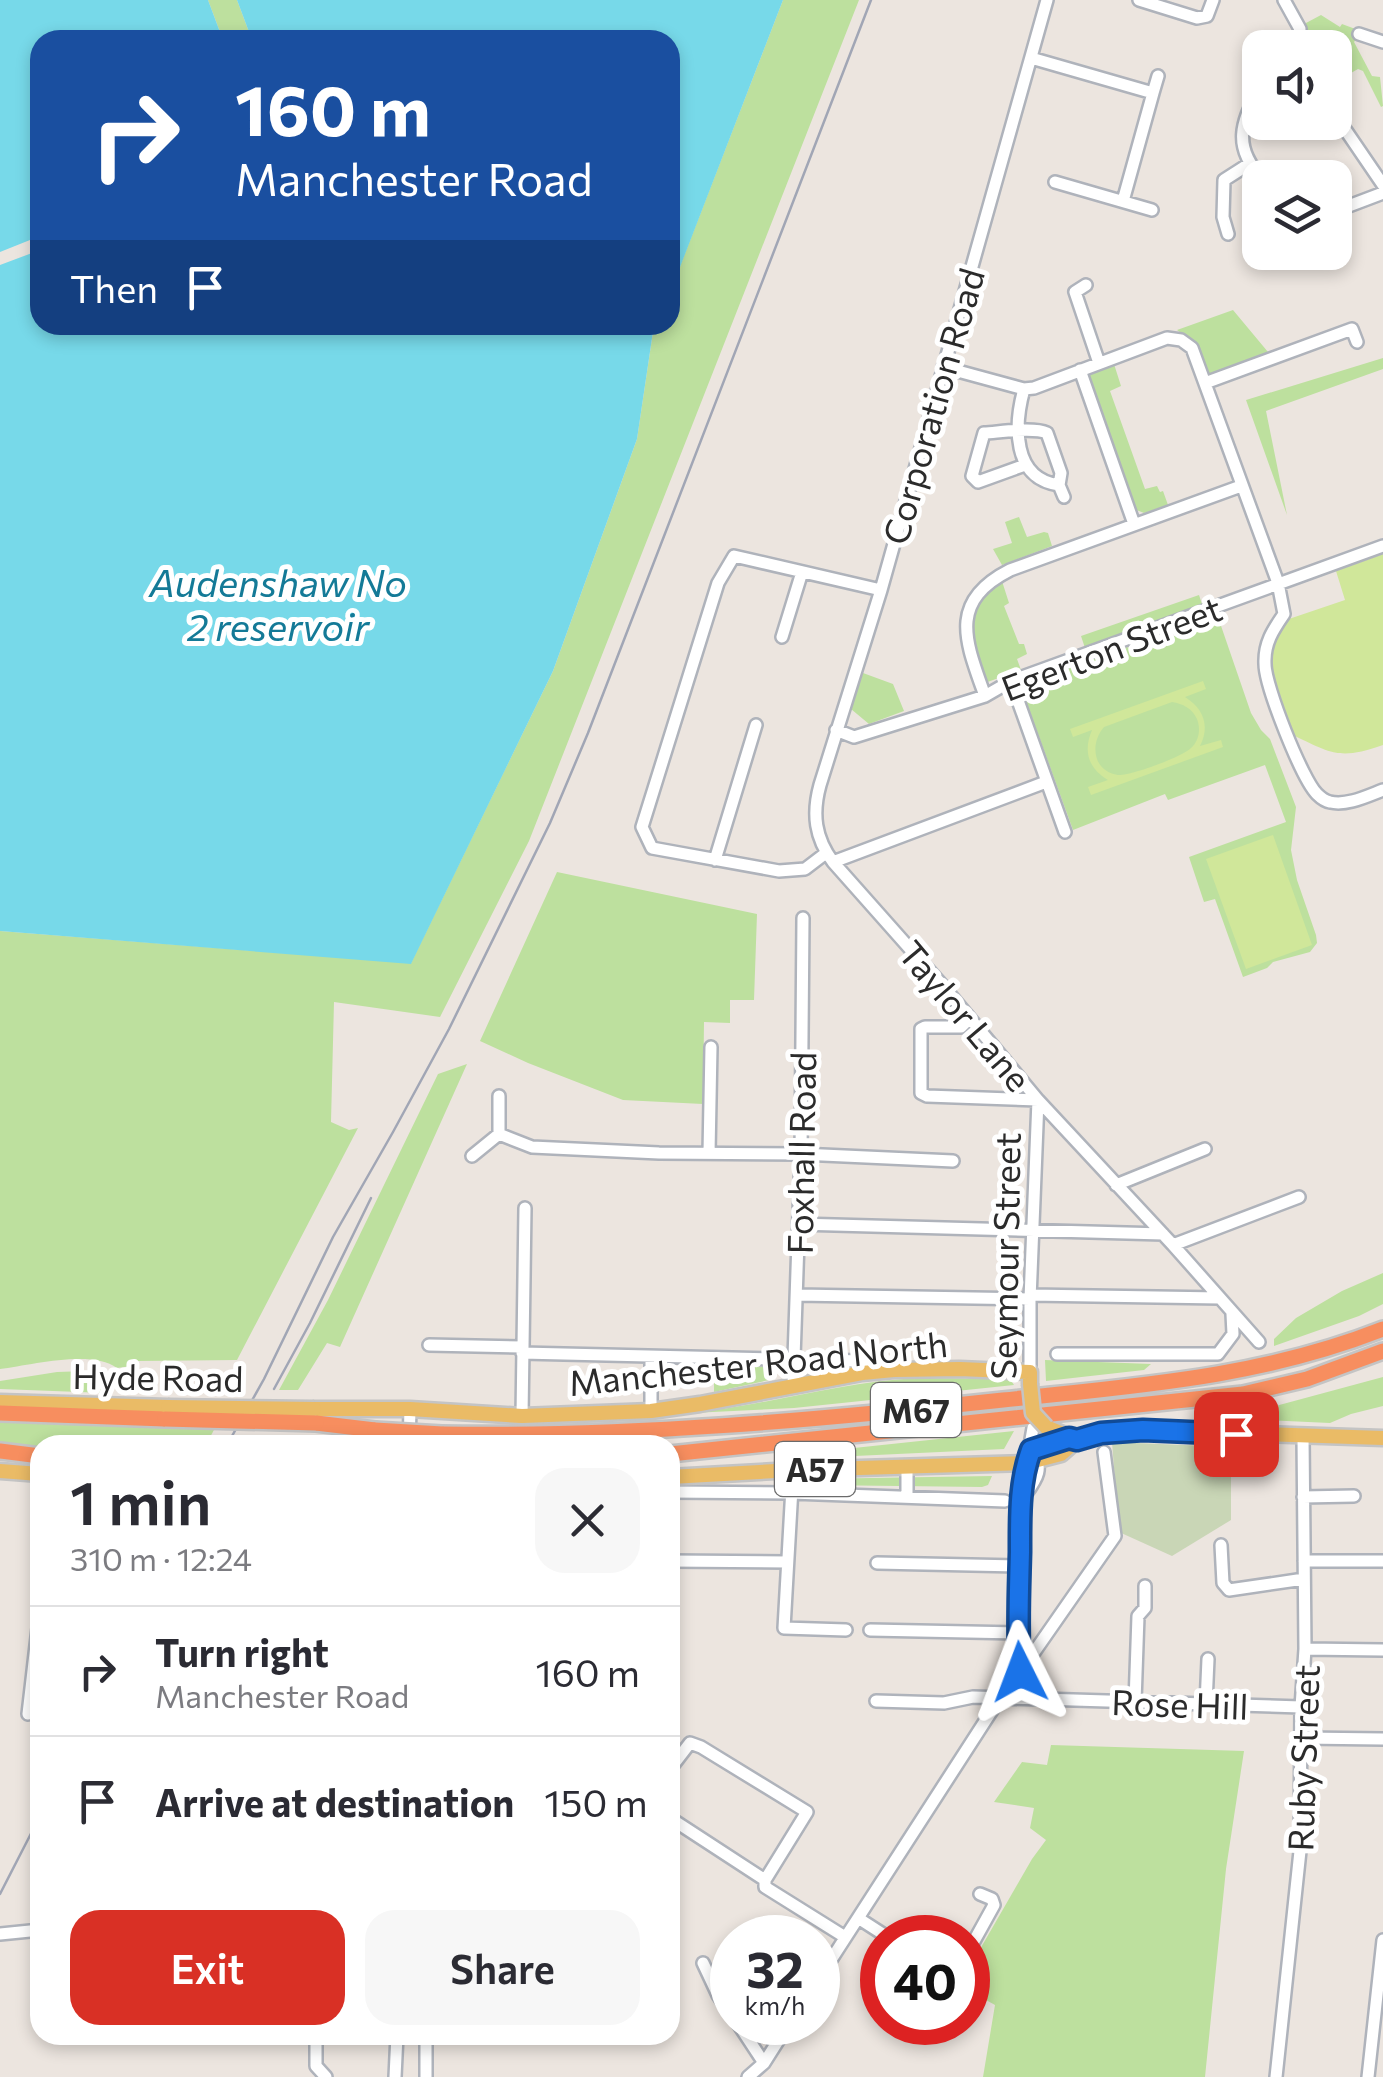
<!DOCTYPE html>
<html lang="en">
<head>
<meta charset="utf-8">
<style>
  body { margin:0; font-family:Commissioner,sans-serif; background:#f7f7f7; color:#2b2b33; height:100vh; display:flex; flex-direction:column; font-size:38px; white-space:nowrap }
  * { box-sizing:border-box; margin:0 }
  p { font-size:32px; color:#7c7c81 }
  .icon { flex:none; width:55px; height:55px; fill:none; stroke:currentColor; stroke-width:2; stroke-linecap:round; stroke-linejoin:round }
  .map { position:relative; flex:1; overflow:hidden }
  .drawer { position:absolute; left:30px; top:1435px; width:650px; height:610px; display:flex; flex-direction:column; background:#fff; border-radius:30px; box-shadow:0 5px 15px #0003 }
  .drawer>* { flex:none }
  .banner { position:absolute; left:30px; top:30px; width:650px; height:305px; border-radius:30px; box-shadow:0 5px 15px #0003; background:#1a4fa0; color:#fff; overflow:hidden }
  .tools { position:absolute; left:1242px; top:30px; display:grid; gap:20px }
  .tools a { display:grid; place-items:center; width:110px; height:110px; border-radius:20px; background:#fff; box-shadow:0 5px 15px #0003; font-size:50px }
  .speed { position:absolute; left:710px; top:1915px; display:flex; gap:20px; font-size:50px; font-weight:700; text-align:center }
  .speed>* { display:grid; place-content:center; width:130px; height:130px; border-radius:50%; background:#fff; box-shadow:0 5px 15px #0003; line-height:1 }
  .speed small { font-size:25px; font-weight:400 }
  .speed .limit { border:15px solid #d22; background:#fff; color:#111 }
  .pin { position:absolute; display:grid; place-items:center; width:85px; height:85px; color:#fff; margin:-42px; border-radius:20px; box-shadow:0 5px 15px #0006 }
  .me { position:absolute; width:110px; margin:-55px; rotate:357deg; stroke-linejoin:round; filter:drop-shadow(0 0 8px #0008) }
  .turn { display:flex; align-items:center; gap:35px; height:210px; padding:0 40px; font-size:45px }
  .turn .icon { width:130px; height:130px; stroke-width:2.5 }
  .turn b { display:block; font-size:70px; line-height:85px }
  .then { display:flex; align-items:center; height:95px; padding:0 40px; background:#0003; gap:20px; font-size:38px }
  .round { display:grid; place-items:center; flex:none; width:105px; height:105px; border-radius:30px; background:#f7f7f7 }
  .headline { display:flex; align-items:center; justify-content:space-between; height:170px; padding:0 40px }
  h1 { font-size:60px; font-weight:600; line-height:75px }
  .button { display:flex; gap:20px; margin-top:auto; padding:20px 40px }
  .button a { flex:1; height:115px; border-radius:30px; background:#d93025; color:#fff; font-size:40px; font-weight:600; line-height:115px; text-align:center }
  .button a+a { background:#f7f7f7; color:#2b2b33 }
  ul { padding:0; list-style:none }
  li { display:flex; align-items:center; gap:30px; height:130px; padding:0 40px; border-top:2px solid #e1e1e2 }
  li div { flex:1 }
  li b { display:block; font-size:38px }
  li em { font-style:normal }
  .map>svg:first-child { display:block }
</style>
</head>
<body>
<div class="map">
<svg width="1383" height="2077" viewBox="0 0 1383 2077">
  <rect width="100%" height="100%" fill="#ece5df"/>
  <path fill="#bde09e" d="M 208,0 L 237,0 L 252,40 L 223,40 Z
    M 783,0 L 859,0 L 529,841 L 440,1017 L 334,1002 L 331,1122 L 349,1130 L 358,1128 L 237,1360 L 137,1361 L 132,1366 L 117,1368 C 92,1349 31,1365 0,1369 L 0,931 L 411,963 L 553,671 L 637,439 L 654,325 L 670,325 L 670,287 L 672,287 Z
    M 1321,15 L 1340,27 L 1342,24 L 1358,30 L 1358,36 L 1354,42 L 1372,76 L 1380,77 L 1383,106 L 1381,107 L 1363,71 L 1358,69 L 1335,82 L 1335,48 L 1303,48 L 1306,23 Z
    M 1233,310 L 1268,352 L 1208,375 L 1196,344 L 1177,330 Z
    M 1383,358 L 1383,369 L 1266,411 L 1287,515 L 1246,400 Z
    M 1114,364 L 1121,386 L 1110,391 L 1145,489 L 1157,486 L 1160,492 L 1163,491 L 1168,505 L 1144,513 L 1134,509 L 1089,380 L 1090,373 Z
    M 1019,517 L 1027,537 L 1044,532 L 1048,533 L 1052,546 L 1002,565 L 993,549 L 1012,543 L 1005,522 Z
    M 1001,578 L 1009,603 L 1004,606 L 1019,644 L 1024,644 L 1027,654 L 1017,659 L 1021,670 L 982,684 C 968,633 962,619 1001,578 Z
    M 1199,595 L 1203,607 L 1085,648 L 1081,636 Z
    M 1219,620 L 1251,713 L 1261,730 L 1270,739 L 1296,807 L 1291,850 L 1297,880 L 1316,935 L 1317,943 L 1310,952 L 1273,962 L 1267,968 L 1243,977 L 1215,899 L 1204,902 L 1189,857 L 1286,822 L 1265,765 L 1168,800 L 1165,794 L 1073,830 L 1022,690 L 1025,684 L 1126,647 L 1138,649 Z
    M 863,673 L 893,684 L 904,711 L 869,724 L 851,709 Z
    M 557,872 L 757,914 L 754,1000 L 730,1000 L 730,1023 L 704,1022 L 703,1104 L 623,1100 L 528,1063 L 480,1041 Z
    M 467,1064 L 340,1347 L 327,1343 L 298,1390 L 279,1390 L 328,1300 L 438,1074 Z
    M 1383,1273 L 1383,1304 L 1359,1316 L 1274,1346 L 1274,1339 L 1296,1318 L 1342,1291 Z
    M 1045,1360 L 1151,1364 L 1144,1370 L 1046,1381 Z
    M 714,1365 L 774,1367 L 774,1379 L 714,1392 Z
    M 86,1371 L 106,1376 L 110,1384 L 106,1393 L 0,1389 L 0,1381 L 57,1372 Z
    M 1383,1377 L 1383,1406 L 1351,1414 L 1330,1423 L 1245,1419 L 1242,1411 L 1268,1408 Z
    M 917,1378 L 1010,1379 L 1014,1385 L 794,1408 L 692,1413 C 768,1405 840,1382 917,1378 Z
    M 0,1419 L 216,1426 L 206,1445 L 40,1445 L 40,1447 L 0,1442 Z
    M 1014,1431 L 1004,1449 L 791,1459 L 788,1455 Z
    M 992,1476 L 988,1485 L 982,1487 L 815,1485 L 809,1479 Z
    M 1051,1745 L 1244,1751 L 1226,1869 L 1205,2077 L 983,2077 L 995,2005 L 968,1990 L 968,1970 L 1032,1859 L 1046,1840 L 1030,1828 L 1034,1808 L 994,1802 L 1022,1762 L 1047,1765 Z"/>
  <path fill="#c9d6b6" d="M 1112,1442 L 1231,1447 L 1231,1520 L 1172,1556 L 1119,1532 Z"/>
  <path fill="#d0e79a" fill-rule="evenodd" d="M 1383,554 L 1383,745 C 1340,760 1332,754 1293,735 L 1271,680 L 1268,652 L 1283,621 L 1345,600 L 1336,571 Z
    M 1203,681 L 1206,689 L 1185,697 C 1204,709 1210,726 1200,746 L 1221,740 L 1223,747 L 1091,795 L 1088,787 L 1108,780 C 1088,768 1083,751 1092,730 L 1073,737 L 1070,729 ZM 1172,702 C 1183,704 1192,708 1197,719 C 1201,729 1199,741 1191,748 C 1182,757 1130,776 1118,775 C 1092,771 1090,743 1104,727 Z
    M 1273,835 L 1312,945 L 1246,969 L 1206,859 Z"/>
  <path fill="#77d9e9" d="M 0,0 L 208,0 L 223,40 L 40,40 L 40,236 L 0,252 Z
    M 237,0 L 783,0 L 672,288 L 670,287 L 670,40 L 252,40 Z
    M 40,250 L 40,325 L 654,325 L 637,439 L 553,671 L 411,964 L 0,931 L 0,265 Z"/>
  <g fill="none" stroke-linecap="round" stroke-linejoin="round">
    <defs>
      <path id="minor" d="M 1047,0 L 881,590 L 820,785 C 812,814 815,838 833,862 L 943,986 L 1038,1100 L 1173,1245 L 1259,1342
        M 1139,0 L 1197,18 L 1207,16 L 1213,0
        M 1284,0 L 1300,29 L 1299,48
        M 1359,34 L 1383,42
        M 1031,58 L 1153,93 L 1123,201
        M 1260,89 C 1240,122 1233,148 1262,178
        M 1153,93 L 1158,76
        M 1337,105 L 1338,119 L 1383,185
        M 1055,182 L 1152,210
        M 1335,205 L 1346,207 L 1383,193
        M 1228,234 L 1223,217 L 1224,180 L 1249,164
        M 1301,258 L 1311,252
        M 1086,285 L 1075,292 L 1099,363
        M 943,367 L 1024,389 L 1034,388 L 1167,338 L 1181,340 L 1192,348 L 1278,583 L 1284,614 C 1273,630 1264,643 1265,664 C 1265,686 1302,779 1317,794 C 1320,797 1325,801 1330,802 C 1347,806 1367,796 1383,790
        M 1080,370 L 1134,524
        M 1205,383 L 1352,329 L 1357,342
        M 1024,389 C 1014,425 1012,479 1059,485 L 1064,497
        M 1025,465 L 978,482 L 972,476 L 984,433 C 1001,432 1034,427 1047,433 L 1061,473 L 1059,485
        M 782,637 L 802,572
        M 1011,681 L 1065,832
        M 985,696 C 966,642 947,602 1010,570 L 1241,486
        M 836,730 L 854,737 L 985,696 L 1011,681 L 1383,546
        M 826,853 L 805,869 L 779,871 L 652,848 L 642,827 L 718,583 L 734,556 L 881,590
        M 715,860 L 756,725
        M 833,862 L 1046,782
        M 969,1019 L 961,1027 L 925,1027 L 921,1029 L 921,1093 L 927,1096 L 1038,1100
        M 499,1134 L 532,1147 L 659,1153 L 801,1154 L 953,1161
        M 709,1153 L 711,1047
        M 472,1156 L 499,1134 L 499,1096
        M 1116,1185 L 1205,1149
        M 798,1224 L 1163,1234
        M 1173,1245 L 1299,1197
        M 797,1295 L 1030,1299
        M 1030,1295 L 1220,1298
        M 429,1345 L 522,1347
        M 522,1353 L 863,1361 L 886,1368
        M 1057,1354 L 1218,1354 L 1233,1334 L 1232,1314
        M 1030,1372 L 1030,1299 L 1038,1100
        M 793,1387 L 801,1154 L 803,918
        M 651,1411 L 651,1357
        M 522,1416 L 525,1208
        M 409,1445 L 410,1409
        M 793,1470 L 784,1628 L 846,1630
        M 670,1492 L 792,1493 L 1005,1501
        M 907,1497 L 907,1466
        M 1303,1497 L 1354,1496
        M 1023,1498 C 1035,1481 1046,1469 1031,1450 L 1069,1438
        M 1221,1545 L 1223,1583 L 1229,1590 L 1304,1579
        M 670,1561 L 787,1562
        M 1304,1561 L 1383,1561
        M 877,1563 L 1019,1566
        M 870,1630 L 1018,1633
        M 1305,1649 L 1383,1650
        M 1021,1671 L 1018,1633 L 1020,1502 L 1033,1428
        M 876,1701 L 944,1703 L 973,1697 L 1301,1707
        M 1135,1702 L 1138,1616 L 1145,1608 L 1145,1586
        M 1206,1704 L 1208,1659
        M 28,1714 L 40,1611
        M 1302,1738 L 1383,1739
        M 670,1769 L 690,1743 L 701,1747 L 807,1812 L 765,1880 L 765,1887 L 845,1937
        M 670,1818 L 765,1880
        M 858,1918 L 889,1938
        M 0,1934 L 40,1930
        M 968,1952 L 994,1905 L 992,1899 L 980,1894
        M 703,1963 L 718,1995 L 732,2016
        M 818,1980 L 1000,1698 L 1021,1671 L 1115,1536 L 1104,1452
        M 737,2022 L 764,2063
        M 316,2035 L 316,2066 L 326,2077
        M 395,2077 L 397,2035
        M 426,2077 L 426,2035
        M 748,2077 L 764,2063 L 790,2022
        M 1276,2077 L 1300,1851 L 1301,1707 L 1305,1649 L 1303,1437
        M 1368,2077 L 1383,1940"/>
      <path id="major" d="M 0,1402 L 168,1407
        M 314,1409 L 410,1409 L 522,1416 L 651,1411 L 700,1404 L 862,1373 L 894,1370 L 960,1369 L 1030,1372 L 1030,1384
        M 1046,1427 L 1077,1440
        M 0,1471 L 40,1474
        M 670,1477 L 793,1470 L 1026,1463 L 1061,1454 L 1077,1440 L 1089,1436 L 1143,1430 L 1383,1438"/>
      <path id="highway" d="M 0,1413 L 165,1419
        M 316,1423 L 375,1430
        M 442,1434 C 630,1437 817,1420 1003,1400 C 1134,1386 1259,1378 1383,1329
        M 0,1451 L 40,1456
        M 670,1454 L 1243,1394 L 1307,1379 L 1383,1351"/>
    </defs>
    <use href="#minor" stroke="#afb3bb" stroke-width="16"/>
    <use href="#major" stroke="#c4c4c4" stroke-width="19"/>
    <use href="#highway" stroke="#c4c4c4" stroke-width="20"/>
    <use href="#minor" stroke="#fff" stroke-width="11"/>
    <use href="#major" stroke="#eabb66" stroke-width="14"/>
    <use href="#highway" stroke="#f78e5f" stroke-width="15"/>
    <path stroke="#a1a6b5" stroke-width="2.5" d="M 274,1389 L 310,1323 L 371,1198
      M 227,1445 L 264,1379 L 333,1237 L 393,1132 L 449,1029 L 550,823 L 588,733 L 871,0
      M 0,1894 L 40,1816"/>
    <defs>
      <path id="major-bridge" d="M 1030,1384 L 1033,1413 L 1046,1427
        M 168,1407 L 314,1409"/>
      <path id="highway-bridge" d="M 165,1419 L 316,1423
        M 375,1430 L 442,1434"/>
    </defs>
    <use href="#major-bridge" stroke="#c4c4c4" stroke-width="19" stroke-linecap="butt"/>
    <use href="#highway-bridge" stroke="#c4c4c4" stroke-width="20" stroke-linecap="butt"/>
    <use href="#major-bridge" stroke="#eabb66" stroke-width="14"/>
    <use href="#highway-bridge" stroke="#f78e5f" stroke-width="15"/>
  </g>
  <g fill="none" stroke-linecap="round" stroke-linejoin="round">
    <defs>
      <path id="route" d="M 1020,1672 C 1017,1632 1019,1592 1020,1552 C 1020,1517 1019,1483 1031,1450 L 1069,1438 L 1077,1440 L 1101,1433 L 1143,1430 L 1236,1434"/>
    </defs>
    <use href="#route" stroke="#114b97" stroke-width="25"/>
    <use href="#route" stroke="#1a73e8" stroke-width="18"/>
  </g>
  <g text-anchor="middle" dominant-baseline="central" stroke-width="10" stroke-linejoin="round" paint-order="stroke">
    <g fill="#fff" stroke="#6b6b6b" stroke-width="2.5">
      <rect x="871" y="1383" width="90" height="54" rx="8"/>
      <rect x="775" y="1442" width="80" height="54" rx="8"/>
    </g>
    <g font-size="32" font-weight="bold" fill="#2b2b2b">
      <text x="916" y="1410">M67</text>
      <text x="815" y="1469">A57</text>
    </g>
    <g font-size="35" fill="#2b2b2b" stroke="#fff">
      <text transform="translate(932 406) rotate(-74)">Corporation Road</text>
      <text transform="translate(1111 647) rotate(-21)">Egerton Street</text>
      <text transform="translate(966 1015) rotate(50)">Taylor Lane</text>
      <text transform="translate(800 1153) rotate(-89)">Foxhall Road</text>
      <text transform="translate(1004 1256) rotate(-89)">Seymour Street</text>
      <text transform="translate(758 1362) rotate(-6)">Manchester Road North</text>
      <text transform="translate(158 1376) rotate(1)">Hyde Road</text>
      <text transform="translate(1180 1703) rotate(2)">Rose Hill</text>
      <text transform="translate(1302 1758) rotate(-88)">Ruby Street</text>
    </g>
    <g font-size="38" font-style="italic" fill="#147a97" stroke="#fff">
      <text x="278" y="581">Audenshaw No<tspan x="278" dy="44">2 reservoir</tspan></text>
    </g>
  </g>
</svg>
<div class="tools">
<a><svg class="icon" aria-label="sound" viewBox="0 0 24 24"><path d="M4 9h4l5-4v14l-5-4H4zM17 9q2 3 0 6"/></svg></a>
<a><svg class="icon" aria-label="layers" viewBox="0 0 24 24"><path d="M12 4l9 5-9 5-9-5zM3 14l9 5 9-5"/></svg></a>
</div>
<div class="speed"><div>32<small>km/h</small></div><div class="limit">40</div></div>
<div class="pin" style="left:1236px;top:1434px;background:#d93025"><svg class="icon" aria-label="arrive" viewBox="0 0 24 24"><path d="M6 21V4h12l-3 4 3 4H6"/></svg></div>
<svg class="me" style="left:1020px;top:1672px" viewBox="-20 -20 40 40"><path d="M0-17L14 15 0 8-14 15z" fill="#1a73e8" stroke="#fff" stroke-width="4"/></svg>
<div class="banner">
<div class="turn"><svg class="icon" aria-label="right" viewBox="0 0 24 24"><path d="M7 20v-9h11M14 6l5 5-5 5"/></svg><div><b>160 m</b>Manchester Road</div></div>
<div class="then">Then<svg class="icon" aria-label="arrive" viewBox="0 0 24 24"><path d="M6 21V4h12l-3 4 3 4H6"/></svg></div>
</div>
<section class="drawer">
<div class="headline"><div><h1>1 min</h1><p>310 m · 12:24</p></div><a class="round"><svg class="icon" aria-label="close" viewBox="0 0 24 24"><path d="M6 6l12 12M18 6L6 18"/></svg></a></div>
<ul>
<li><svg class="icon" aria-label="right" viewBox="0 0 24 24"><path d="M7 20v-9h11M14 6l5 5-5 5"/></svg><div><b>Turn right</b><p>Manchester Road</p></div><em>160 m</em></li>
<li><svg class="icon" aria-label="arrive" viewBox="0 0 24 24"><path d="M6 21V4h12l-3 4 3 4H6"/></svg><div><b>Arrive at destination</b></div><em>150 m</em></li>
</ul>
<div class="button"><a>Exit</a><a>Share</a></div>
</section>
</div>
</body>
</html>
